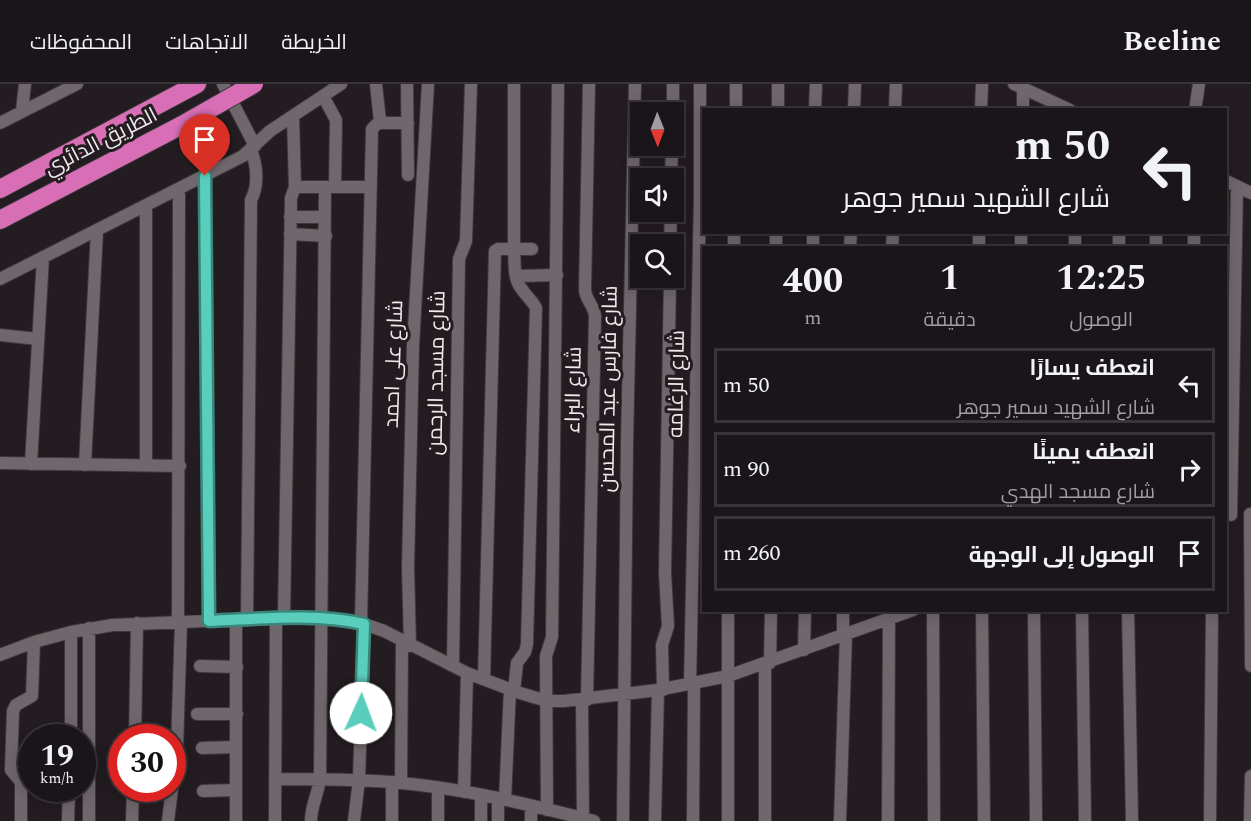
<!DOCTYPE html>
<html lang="ar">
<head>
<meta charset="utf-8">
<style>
  body { margin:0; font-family:Spectral,Cairo,serif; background:#231e22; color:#f1f3f6; direction:rtl; height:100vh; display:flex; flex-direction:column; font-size:22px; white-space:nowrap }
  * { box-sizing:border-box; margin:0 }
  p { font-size:20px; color:#9f9fa2 }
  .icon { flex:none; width:33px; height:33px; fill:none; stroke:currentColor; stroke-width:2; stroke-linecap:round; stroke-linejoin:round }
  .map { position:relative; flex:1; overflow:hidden; direction:ltr }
  .side { position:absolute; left:702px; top:162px; width:525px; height:366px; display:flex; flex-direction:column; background:#1a1519; border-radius:0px; box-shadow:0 3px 15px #0003,0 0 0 2px #383438; direction:rtl }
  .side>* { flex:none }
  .banner { position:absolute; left:702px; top:24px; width:525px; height:126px; border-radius:0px; box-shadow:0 3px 15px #0003,0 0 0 2px #383438; direction:rtl; background:#1a1519; color:#f1f3f6; overflow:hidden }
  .needle { width:39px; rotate:179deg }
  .tools { position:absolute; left:630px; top:18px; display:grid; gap:12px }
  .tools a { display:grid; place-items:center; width:54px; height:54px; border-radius:0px; background:#1a1519; box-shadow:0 3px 15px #0003,0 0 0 2px #383438; font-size:30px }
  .speed { position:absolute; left:18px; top:640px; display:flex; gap:12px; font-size:30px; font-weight:700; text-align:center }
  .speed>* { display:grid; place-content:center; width:78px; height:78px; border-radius:50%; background:#1a1519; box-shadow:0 3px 15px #0003,0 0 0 2px #383438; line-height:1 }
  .speed small { font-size:15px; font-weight:400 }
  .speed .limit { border:9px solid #d22; background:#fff; color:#111 }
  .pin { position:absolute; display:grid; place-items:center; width:51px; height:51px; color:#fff; margin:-62px -26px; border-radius:50% 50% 50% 0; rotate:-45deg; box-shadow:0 0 6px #0007 }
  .pin .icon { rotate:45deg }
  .me { position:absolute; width:66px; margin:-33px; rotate:2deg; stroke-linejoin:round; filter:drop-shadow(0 0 4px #0008) }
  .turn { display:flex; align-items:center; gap:21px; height:126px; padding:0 18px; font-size:27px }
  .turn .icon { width:78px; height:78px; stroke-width:2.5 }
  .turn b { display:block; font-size:42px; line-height:51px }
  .eta { display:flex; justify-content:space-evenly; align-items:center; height:102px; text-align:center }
  .eta b { font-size:36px; font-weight:700; line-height:42px }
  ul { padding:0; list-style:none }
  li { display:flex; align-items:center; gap:18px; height:75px; margin:0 12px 9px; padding:0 6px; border:3px solid #383438; border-radius:0px }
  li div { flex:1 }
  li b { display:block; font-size:22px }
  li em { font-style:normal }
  header { display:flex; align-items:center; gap:36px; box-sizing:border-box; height:84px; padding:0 30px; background:#1a1519; border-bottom:2px solid #383438 }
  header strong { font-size:28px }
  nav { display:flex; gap:33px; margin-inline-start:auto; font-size:21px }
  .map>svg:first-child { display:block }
</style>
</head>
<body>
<header>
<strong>Beeline</strong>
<nav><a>الخريطة</a><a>الاتجاهات</a><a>المحفوظات</a></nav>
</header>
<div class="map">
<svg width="1251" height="737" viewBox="0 0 1251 737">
  <rect width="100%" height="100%" fill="#231c21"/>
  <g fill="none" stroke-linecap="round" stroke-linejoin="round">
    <defs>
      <path id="minor" d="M 223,0 L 255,62
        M 407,0 L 408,91
        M 1014,0 L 1070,26
        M 323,12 L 336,36 L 335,103
        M 736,26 L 736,0
        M 778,26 L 778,0
        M 815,26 L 816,0
        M 854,26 L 855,0
        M 895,26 L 896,0
        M 981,26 L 982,0
        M 1023,26 L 1023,4
        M 1195,26 L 1199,0
        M 22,27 L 25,0
        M 673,28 L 673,0
        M 0,39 L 77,0
        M 379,39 L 408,39
        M 205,92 L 209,537
        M 671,94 L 672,62
        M 1226,97 L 1251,109
        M 295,103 L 371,103
        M 146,121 L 146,381
        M 290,133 L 325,133
        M 290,150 L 326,152
        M 670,160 L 671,128
        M 734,164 L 734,148
        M 776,164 L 776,148
        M 813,164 L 813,148
        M 850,164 L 851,148
        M 892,164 L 893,148
        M 979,164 L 979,148
        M 1021,164 L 1021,148
        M 1075,164 L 1075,148
        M 1119,164 L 1119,148
        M 1156,164 L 1156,148
        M 1194,164 L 1194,148
        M 517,192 L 557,191
        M 0,195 L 243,72 L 270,47 L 341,0
        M 0,251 L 38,255
        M 0,379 L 180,382
        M 31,380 L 43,173
        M 85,381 L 97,146
        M 1250,430 L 1251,582
        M 1231,431 L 1237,102
        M 933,526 L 934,737
        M 982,526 L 984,737
        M 1034,526 L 1036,737
        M 1082,526 L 1085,737
        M 1128,526 L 1132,737
        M 284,534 L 291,114 L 295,103 L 293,33
        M 247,535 L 251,116 C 259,102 257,81 251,66
        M 236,536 L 236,737
        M 178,538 L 179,105
        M 361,539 L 372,45 L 380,37 L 376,0
        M 843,551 L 843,526
        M 410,562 L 408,483 L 413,262 L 428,0
        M 804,566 L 805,526
        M 0,571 L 34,558 L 71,548 L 113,541 L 276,534 L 334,535 L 364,540 L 384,547 L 467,589 L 520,609 L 547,617 L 564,617 L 658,606 L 728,592 L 913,526
        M 770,579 L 771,526
        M 200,582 L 237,583
        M 453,582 L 459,175 L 466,157 L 471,0
        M 484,595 L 495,167 L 498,165 L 532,165
        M 690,601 L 700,115 L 700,0
        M 663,606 L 662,561 L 668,542 L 665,489 L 670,194
        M 514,607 L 517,579 L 525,568 L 527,560 L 536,224 C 532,216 526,212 521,204 C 513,195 515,177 514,165 L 514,0
        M 587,616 L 595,232 C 594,221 586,217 585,206 L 589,0
        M 582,617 L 583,734
        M 197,630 L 237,630
        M 71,654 L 71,548
        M 135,654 L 137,539
        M 202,664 L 236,663
        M 275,695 C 313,695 352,695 390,698 C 459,703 527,720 594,737
        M 401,699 L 402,557
        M 172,704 L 177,664 L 181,538
        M 203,707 L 236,706
        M 464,708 L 467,589
        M 505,716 L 510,605
        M 547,726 L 546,572 L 552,553 L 558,0
        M 21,737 L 21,698 L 11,686 L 13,627 L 16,621 L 32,612 L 34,558
        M 68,737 L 69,705
        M 89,737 L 89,544
        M 132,737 L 133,705
        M 168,737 L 172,705
        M 275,737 L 276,534
        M 311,737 C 311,722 318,710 320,695 L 325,103
        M 354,737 L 359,696 L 364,540
        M 392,737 L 392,698
        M 438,737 L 438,704
        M 481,737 L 481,711
        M 498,737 L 498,715
        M 531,737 L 531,722
        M 623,737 L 627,358 L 635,0
        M 655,737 L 658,606
        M 693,737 L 694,600
        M 728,737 L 728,526
        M 765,737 L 765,580
        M 840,737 L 846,550
        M 888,737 L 889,535
        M 1210,737 L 1212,526
        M 1250,737 L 1251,692"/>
      <path id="highway" d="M 0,105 L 197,0
        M 0,136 L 182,41"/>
    </defs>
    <use href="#minor" stroke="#3e393c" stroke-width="14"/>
    <use href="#highway" stroke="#3e393c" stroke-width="20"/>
    <use href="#minor" stroke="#6f676c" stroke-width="12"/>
    <use href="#highway" stroke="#d86fb6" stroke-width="18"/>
    <defs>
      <path id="highway-bridge" d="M 182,41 L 254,0"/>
    </defs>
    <use href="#highway-bridge" stroke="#3e393c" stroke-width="20" stroke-linecap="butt"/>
    <use href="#highway-bridge" stroke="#d86fb6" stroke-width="18"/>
  </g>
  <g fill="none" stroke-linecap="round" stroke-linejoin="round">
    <defs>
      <path id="route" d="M 205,92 L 209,537 C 260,535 314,529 364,540 L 361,629"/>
    </defs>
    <use href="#route" stroke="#3a867b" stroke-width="15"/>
    <use href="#route" stroke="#5acebd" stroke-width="10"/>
  </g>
  <g text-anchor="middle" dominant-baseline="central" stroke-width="6" stroke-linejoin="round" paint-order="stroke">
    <g font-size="21" fill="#efe9ec" stroke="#231c21">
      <text transform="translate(101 58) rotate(-27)">الطريق الدائري</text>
      <text transform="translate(394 280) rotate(-88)">شارع على احمد</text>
      <text transform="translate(437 289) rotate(-89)">شارع مسجد الرحمن</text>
      <text transform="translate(677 300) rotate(-89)">شارع الرغامه</text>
      <text transform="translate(609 305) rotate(-89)">شارع فارس عبد المحسن</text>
      <text transform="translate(574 306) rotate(-89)">شارع البراء</text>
    </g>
  </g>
</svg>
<div class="tools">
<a><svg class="needle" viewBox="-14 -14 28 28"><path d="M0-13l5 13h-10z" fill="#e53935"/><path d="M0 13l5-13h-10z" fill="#9f9fa2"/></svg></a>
<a><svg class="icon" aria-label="sound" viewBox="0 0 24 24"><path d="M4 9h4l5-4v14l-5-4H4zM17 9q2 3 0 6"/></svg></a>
<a><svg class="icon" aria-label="search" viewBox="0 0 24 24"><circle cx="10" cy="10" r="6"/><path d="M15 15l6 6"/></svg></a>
</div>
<div class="speed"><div>19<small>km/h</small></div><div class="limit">30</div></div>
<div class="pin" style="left:205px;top:92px;background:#d93025"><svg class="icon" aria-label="arrive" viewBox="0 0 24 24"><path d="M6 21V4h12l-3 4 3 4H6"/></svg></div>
<svg class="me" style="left:361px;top:629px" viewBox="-20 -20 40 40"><circle r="19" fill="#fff"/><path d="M0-13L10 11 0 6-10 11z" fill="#5acebd"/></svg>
<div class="banner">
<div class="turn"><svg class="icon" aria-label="left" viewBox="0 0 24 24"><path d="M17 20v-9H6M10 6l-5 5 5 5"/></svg><div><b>50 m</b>شارع الشهيد سمير جوهر</div></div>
</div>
<section class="side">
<div class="eta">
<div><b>12:25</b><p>الوصول</p></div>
<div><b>1</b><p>دقيقة</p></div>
<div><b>400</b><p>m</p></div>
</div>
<ul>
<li><svg class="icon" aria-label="left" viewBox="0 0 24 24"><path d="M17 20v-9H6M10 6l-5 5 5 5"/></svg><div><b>انعطف يسارًا</b><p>شارع الشهيد سمير جوهر</p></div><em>50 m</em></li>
<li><svg class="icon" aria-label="right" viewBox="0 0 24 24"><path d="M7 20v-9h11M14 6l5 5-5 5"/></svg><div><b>انعطف يمينًا</b><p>شارع مسجد الهدي</p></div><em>90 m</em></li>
<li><svg class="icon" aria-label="arrive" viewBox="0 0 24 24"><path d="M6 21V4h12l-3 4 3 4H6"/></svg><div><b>الوصول إلى الوجهة</b></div><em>260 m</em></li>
</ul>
</section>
</div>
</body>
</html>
